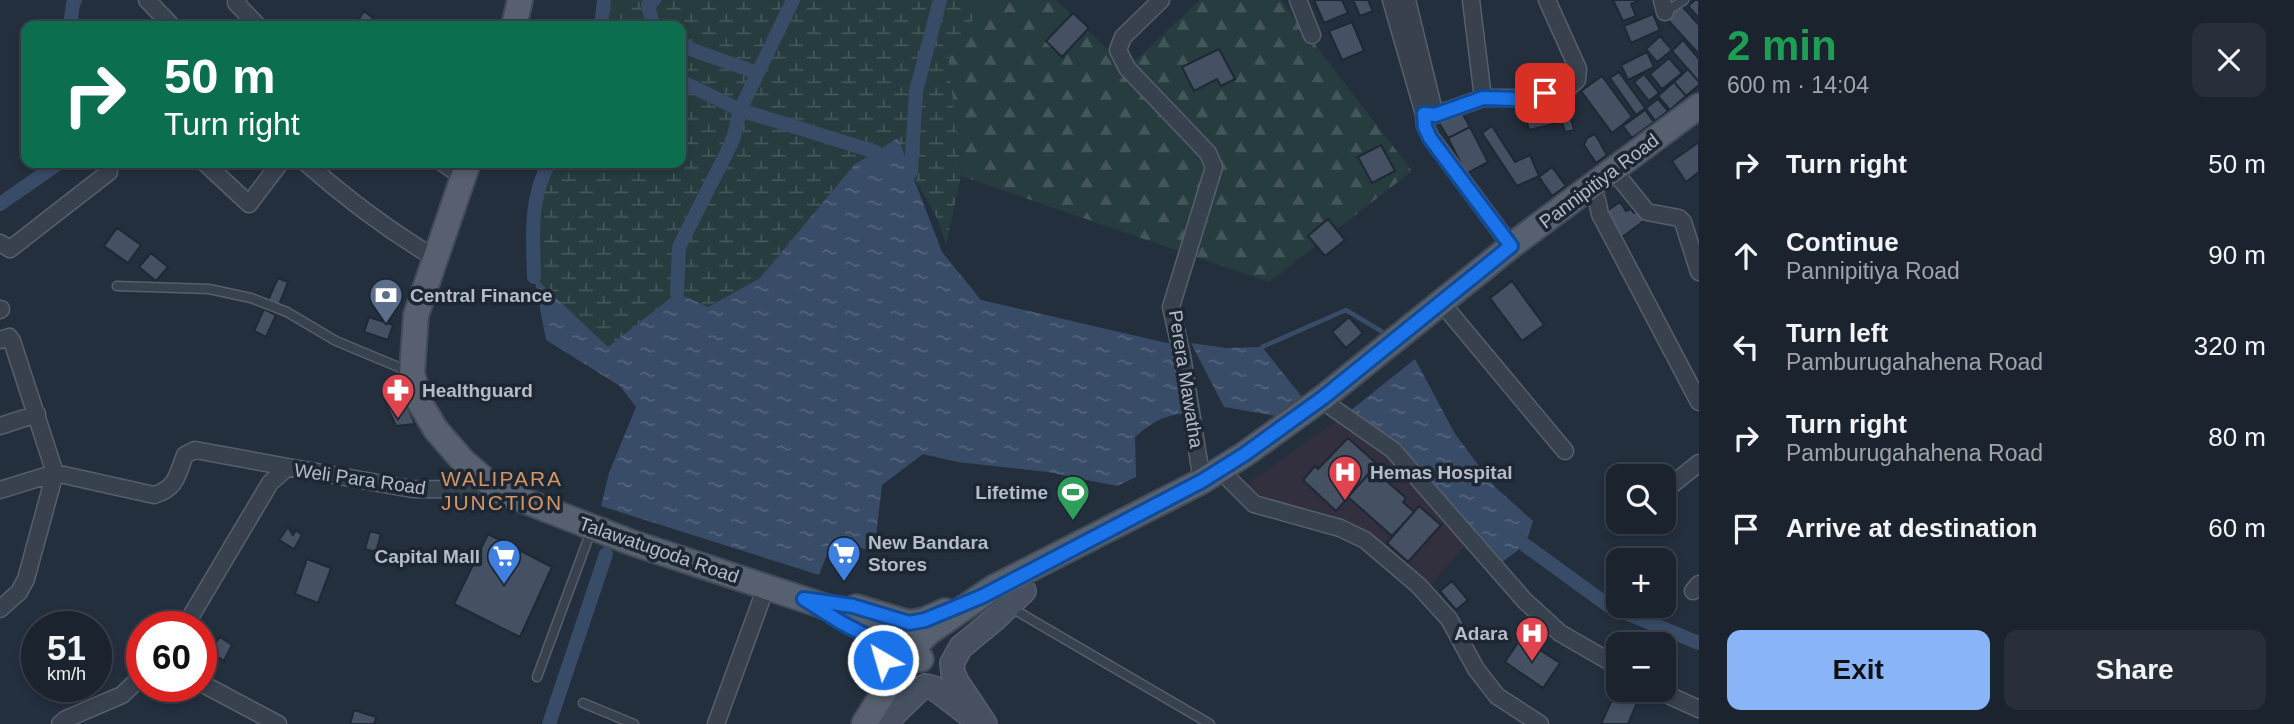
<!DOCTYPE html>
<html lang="en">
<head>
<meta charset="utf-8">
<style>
  body { margin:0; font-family:Arial,sans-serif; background:#282f3a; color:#f1f3f6; height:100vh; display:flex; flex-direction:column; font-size:26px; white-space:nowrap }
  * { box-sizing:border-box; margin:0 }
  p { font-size:23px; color:#a0a4aa }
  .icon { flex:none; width:38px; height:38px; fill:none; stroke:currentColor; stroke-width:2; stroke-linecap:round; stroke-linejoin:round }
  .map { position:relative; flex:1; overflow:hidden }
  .details { display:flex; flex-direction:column; background:#1b232e; width:595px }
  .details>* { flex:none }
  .hud { position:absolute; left:21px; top:21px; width:665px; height:147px; border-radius:14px; box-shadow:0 4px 10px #0003,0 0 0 2px #39404a; background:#0b6e4f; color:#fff; overflow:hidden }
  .tools { position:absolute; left:1606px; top:464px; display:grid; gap:14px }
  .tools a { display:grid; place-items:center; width:70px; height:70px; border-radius:14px; background:#1b232e; box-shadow:0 4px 10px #0003,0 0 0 2px #39404a; font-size:35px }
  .speed { position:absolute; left:21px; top:611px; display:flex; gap:14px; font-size:35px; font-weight:700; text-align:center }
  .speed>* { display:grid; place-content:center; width:91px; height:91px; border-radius:50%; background:#1b232e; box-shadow:0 4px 10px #0003,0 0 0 2px #39404a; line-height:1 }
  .speed small { font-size:18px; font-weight:400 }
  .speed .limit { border:10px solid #d22; background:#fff; color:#111 }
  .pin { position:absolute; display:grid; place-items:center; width:60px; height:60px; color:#fff; margin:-30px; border-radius:14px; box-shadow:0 4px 10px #0006 }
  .me { position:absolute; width:77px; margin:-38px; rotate:322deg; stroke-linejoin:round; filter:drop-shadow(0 0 5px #0008) }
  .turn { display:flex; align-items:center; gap:24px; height:147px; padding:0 28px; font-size:32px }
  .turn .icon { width:91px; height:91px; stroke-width:2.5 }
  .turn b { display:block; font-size:49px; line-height:60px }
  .round { display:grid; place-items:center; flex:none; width:74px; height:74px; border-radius:14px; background:#282f3a }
  .head { display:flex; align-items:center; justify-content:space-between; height:119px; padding:0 28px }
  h1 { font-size:42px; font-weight:800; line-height:52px; color:#1e9e55 }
  .primary-button { display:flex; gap:14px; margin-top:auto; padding:14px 28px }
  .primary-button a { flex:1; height:80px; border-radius:14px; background:#8ab4f8; color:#111; font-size:28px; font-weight:800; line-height:80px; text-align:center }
  .primary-button a+a { background:#282f3a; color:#f1f3f6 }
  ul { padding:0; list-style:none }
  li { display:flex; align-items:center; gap:21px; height:91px; padding:0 28px }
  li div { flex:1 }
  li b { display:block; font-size:26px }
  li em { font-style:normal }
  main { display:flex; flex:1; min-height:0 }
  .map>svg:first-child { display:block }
</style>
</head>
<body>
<main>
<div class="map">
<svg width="1699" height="724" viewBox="0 0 1699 724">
  <defs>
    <pattern id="forest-firs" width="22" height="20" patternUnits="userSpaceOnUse" patternTransform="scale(1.75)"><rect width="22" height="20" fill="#263c3f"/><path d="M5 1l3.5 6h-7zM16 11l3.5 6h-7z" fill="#435659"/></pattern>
    <pattern id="wetland-marsh" width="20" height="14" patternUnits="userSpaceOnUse" patternTransform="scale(1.75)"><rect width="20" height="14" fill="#263c3f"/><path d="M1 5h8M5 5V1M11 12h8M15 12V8" fill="none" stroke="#435659"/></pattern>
    <pattern id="water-ripples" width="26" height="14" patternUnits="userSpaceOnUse" patternTransform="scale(1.75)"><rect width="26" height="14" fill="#394c67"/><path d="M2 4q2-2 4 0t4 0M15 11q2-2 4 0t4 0" fill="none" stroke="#53647b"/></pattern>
  </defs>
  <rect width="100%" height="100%" fill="#242f3e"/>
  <path fill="#32303f" d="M 1338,419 L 1387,452 L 1466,544 L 1429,587 L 1367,536 L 1264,504 L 1243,487 Z"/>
  <path fill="url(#forest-firs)" d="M 986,0 L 1056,0 L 1127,68 L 1200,0 L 1281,0 L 1412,171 L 1269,282 L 961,176 L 948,56 Z"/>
  <path fill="url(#wetland-marsh)" d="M 604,0 L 986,0 L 948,56 L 961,176 L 946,244 L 937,218 L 911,172 L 898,139 L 854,165 L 760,278 L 707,307 L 676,294 L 608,348 L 534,277 C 533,237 529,200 549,163 L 681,163 L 681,26 L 601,26 Z"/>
  <path fill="url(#water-ripples)" d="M 898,138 L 942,252 L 981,300 L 1171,344 L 1186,413 C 1162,416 1154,421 1135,437 L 1136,477 L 1117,486 L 1048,472 L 958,462 L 923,454 L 882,485 L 874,552 L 833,539 L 819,575 L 601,506 L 609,473 L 636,407 L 620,386 L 546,340 L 534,277 L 608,347 L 677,293 L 708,307 L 760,278 L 854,165 Z
    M 1191,343 L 1226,348 L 1262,347 L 1302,397 L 1276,416 L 1224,407 Z
    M 1415,359 L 1455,434 L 1494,486 L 1533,521 L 1525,545 L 1502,562 L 1400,451 L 1346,414 Z"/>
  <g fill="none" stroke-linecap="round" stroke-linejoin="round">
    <path stroke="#394c67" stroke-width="4.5" d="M 1262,347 L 1346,310 L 1381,331"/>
    <path stroke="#394c67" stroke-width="14" d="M 654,0 L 648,5 L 652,22 L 658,26
      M 70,26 L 73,4 L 75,0
      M 601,26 L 604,0
      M 681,42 L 690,49 L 758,73
      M 681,81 L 740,110 L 876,152
      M 911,172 L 916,91 L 940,0
      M 0,204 L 59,163
      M 534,277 C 533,237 529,200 549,163
      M 677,293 L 679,247 L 733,140 L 740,110 L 793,0
      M 1525,545 L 1609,606 L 1699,643
      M 549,724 L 606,554"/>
  </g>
  <path fill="#455162" stroke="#1f2835" stroke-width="2" d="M 1314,0 L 1342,0 L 1348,13 L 1324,23 Z
    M 1353,0 L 1368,0 L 1373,11 L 1360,16 Z
    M 1613,0 L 1640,0 L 1631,4 L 1636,16 L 1623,21 Z
    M 1695,0 L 1699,0 L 1699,18 L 1688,6 Z
    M 1681,5 L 1699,25 L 1699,54 L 1666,18 Z
    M 364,11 L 383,26 L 359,26 L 357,22 Z
    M 1073,13 L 1089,28 L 1062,57 L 1046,41 Z
    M 1653,14 L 1660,30 L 1631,43 L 1624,26 Z
    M 1352,22 L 1364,51 L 1342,60 L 1329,31 Z
    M 1660,36 L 1672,50 L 1657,62 L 1646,49 Z
    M 1683,40 L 1699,59 L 1699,82 L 1672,51 Z
    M 1219,49 L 1235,79 L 1221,86 L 1217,79 L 1194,91 L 1182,67 Z
    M 1647,52 L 1654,67 L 1628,80 L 1621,65 Z
    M 1669,58 L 1682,73 L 1662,89 L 1650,74 Z
    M 1688,69 L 1699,82 L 1699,85 L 1686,96 L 1674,82 Z
    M 1619,72 L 1645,108 L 1636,115 L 1610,78 Z
    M 1644,74 L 1659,93 L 1649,101 L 1634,82 Z
    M 1602,76 L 1632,117 L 1612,133 L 1581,91 Z
    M 1674,82 L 1686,96 L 1670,110 L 1658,96 Z
    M 1563,85 L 1574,130 L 1565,132 L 1562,122 L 1529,130 L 1521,98 Z
    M 1658,99 L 1668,111 L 1655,121 L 1646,108 Z
    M 1460,109 L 1470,127 L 1448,138 L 1438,121 Z
    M 1645,110 L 1654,122 L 1632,138 L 1623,126 Z
    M 1492,126 L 1515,162 L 1530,155 L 1539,176 L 1517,186 L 1482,133 Z
    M 1470,127 L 1488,162 L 1466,174 L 1448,138 Z
    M 1595,134 L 1607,155 L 1596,163 L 1584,145 L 1587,138 Z
    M 1699,142 L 1699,172 L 1686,182 L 1672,161 Z
    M 1381,145 L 1395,171 L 1372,183 L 1358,157 Z
    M 1552,167 L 1566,186 L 1552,196 L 1539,177 Z
    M 1620,202 L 1626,211 L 1631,209 L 1634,213 L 1639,210 L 1645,220 L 1621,238 L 1604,213 Z
    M 1328,219 L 1345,240 L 1325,256 L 1308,236 Z
    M 117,228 L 141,245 L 128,263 L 104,246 Z
    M 151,253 L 168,267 L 156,281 L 139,267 Z
    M 278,278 L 288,282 L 279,305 L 268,300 Z
    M 1512,281 L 1544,325 L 1522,341 L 1490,298 Z
    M 264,309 L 276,315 L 266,337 L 254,331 Z
    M 369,317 L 393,325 L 388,340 L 364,332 Z
    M 1349,317 L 1363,333 L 1346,348 L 1332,332 Z
    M 403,396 L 415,424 L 396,426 L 384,400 Z
    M 1348,438 L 1377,464 L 1336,511 L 1303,480 L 1315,466 L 1318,469 Z
    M 1373,469 L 1406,498 L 1403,502 L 1414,512 L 1392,536 L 1348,497 Z
    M 1419,506 L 1441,525 L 1408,562 L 1387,543 Z
    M 288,527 L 293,535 L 296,530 L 302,535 L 294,549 L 279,540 Z
    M 370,531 L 381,534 L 376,552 L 365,549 Z
    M 488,534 L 552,567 L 520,637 L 454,604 Z
    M 307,559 L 331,568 L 318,603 L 295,594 Z
    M 1452,581 L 1468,600 L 1456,610 L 1440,591 Z
    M 220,637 L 232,645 L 224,661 L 209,651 Z
    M 1521,638 L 1560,663 L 1543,688 L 1505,662 Z
    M 1615,693 L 1637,703 L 1628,724 L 1601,724 Z
    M 354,710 L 376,717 L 374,724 L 350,724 Z"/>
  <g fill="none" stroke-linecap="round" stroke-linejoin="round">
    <defs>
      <path id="service" d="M 1665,12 L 1684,0
        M 117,286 L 209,289 L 251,298 L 287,312 L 336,341 L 408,371
        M 1010,607 L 1210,724
        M 537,677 L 591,531
        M 583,703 L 634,724"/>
      <path id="minor" d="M 147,0 L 172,26
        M 238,0 L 236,3 L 258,26
        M 1161,0 L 1123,37 L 1118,50 L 1127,68 L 1208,153 L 1214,167 L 1171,307 L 1182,356 L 1202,481
        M 1298,0 L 1312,35
        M 1391,0 L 1424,114
        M 1407,0 L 1435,115
        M 1471,0 L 1483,98
        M 1662,0 L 1665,12
        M 205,163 L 249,204 L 280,163
        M 306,163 C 347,199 388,230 435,258
        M 443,163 L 463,177
        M 1622,181 L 1647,212 L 1679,218 L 1683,222 L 1699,272
        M 1597,200 L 1600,214 L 1699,402
        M 0,243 L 10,249 L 109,172
        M 1511,246 L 1431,138 L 1425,126 L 1424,114 L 1435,115 L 1483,98 L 1521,98 L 1569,87 L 1577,80 L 1578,69 L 1547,0
        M 0,310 L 1,309
        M 1450,313 L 1565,451
        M 0,340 L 9,337 L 12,341 L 55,473 L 26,579 L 19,592 L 0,609
        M 1324,397 L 1333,408 L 1393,450 L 1525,601 L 1560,633 L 1619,667
        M 0,426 L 37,414
        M 1231,481 L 1254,504 L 1340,528 L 1365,540 L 1418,585 L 1449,619 L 1476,669 L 1497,696 L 1540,724
        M 0,490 L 55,473 L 154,495 C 177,488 177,475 185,455 L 195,450 L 288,467
        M 1664,491 L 1699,463
        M 1693,591 L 1699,584
        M 185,626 L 270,483 L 288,467 L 412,489 L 497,490
        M 201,683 L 278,724
        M 1657,690 L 1699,709
        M 60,724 L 66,719 L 122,695 L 142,676
        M 716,724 L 766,587"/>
      <path id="secondary" d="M 884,724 L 920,689 L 926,686 L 934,688 L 976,720
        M 985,724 L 957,682 L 953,673 L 952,663 L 961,647 L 995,619 L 1024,591"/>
      <path id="primary" d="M 514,26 L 520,0
        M 468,163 L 416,315 L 412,373 L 420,403 L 436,430 L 464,462 L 497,490 L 630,542 L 824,606 L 883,634 L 921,659
        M 856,607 L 909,623 L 925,620 L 945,611
        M 864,724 L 910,651 L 928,633 L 993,588 L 1202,481 L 1245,454 L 1324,397 L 1511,246 L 1699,106"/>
    </defs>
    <use href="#service" stroke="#565f6c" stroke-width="11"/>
    <use href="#minor" stroke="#565f6c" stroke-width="19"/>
    <use href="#secondary" stroke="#565f6c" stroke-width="26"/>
    <use href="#primary" stroke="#414a57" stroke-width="28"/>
    <use href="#service" stroke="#38414e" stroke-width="8"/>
    <use href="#minor" stroke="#38414e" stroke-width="16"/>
    <use href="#secondary" stroke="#465061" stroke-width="23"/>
    <use href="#primary" stroke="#56606e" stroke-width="24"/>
  </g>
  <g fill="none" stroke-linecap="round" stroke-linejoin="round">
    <defs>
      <path id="route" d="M 883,660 L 880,646 L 871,638 L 842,623 L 804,599 L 853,606 L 909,623 L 925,620 L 983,596 L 1202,481 L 1245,454 L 1324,397 L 1511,246 L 1430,138 L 1425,127 L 1424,114 L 1435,115 L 1483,98 L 1516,99 L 1545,93"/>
    </defs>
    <use href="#route" stroke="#114b97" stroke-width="18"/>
    <use href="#route" stroke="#1a73e8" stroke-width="12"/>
  </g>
  <defs>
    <symbol id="bank-pin" viewBox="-11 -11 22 30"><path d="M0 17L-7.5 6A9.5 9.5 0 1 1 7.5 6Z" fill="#5c6f8a" stroke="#1d2633"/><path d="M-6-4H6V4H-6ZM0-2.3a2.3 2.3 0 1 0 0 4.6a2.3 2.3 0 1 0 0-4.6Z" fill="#fff"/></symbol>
    <symbol id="pharmacy-pin" viewBox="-11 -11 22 30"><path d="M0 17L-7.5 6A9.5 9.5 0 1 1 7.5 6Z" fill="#e0444e" stroke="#1d2633"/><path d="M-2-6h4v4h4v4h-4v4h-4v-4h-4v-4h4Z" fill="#fff"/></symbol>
    <symbol id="hospital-pin" viewBox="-11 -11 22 30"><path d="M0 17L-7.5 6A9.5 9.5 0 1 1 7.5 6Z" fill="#e0444e" stroke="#1d2633"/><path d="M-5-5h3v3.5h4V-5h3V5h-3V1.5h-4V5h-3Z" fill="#fff"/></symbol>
    <symbol id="stadium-pin" viewBox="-11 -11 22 30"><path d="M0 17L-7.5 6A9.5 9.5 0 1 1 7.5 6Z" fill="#2e9e5b" stroke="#1d2633"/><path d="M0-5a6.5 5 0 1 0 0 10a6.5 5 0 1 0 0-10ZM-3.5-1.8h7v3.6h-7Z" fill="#fff"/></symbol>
    <symbol id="supermarket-pin" viewBox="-11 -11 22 30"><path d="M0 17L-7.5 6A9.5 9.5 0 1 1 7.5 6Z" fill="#3f7fe0" stroke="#1d2633"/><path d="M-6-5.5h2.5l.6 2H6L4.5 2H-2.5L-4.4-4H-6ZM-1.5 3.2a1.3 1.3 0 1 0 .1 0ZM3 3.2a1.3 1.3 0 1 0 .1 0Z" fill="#fff"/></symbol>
  </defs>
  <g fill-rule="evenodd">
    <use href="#bank-pin" x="367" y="276" width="38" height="52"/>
    <use href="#pharmacy-pin" x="379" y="371" width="38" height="52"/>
    <use href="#hospital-pin" x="1326" y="453" width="38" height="52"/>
    <use href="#stadium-pin" x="1054" y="473" width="38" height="52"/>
    <use href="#supermarket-pin" x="825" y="534" width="38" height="52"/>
    <use href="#supermarket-pin" x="485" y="537" width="38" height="52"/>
    <use href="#hospital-pin" x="1513" y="614" width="38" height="52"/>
  </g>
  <g text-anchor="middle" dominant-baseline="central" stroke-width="7" stroke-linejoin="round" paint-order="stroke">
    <g font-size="19" fill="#b4bcc9" stroke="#1d2633">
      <text transform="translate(1599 181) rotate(-37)">Pannipitiya Road</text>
      <text transform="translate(1186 379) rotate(81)">Perera Mawatha</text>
      <text transform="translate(360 479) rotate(8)">Weli Para Road</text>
      <text transform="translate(659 550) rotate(19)">Talawatugoda Road</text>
    </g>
    <g font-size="19" font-weight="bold" fill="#b4bcc9" stroke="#1d2633" text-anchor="start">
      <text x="410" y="295">Central Finance</text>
      <text x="422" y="390">Healthguard</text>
      <text x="1370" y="472">Hemas Hospital</text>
      <text x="1048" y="492" text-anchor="end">Lifetime</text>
      <text x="868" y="542">New Bandara<tspan x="868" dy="22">Stores</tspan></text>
      <text x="480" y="556" text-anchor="end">Capital Mall</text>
      <text x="1508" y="633" text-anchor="end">Adara</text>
    </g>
    <g font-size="21" letter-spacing="2" fill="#d59563" stroke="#1d2633">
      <text x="502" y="478">WALIPARA<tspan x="502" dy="24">JUNCTION</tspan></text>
    </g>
  </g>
</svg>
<div class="tools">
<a><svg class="icon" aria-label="search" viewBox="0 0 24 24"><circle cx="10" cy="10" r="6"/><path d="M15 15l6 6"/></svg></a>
<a>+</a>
<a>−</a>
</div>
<div class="speed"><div>51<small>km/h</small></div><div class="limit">60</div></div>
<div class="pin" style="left:1545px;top:93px;background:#d93025"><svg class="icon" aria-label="arrive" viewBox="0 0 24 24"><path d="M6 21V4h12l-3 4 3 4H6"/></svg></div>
<svg class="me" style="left:883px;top:660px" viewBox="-20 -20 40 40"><circle r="17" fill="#1a73e8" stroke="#fff" stroke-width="3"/><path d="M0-11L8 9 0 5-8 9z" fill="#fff"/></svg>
<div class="hud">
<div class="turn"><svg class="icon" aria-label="right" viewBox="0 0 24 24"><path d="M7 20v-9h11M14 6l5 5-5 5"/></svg><div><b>50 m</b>Turn right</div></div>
</div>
</div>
<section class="details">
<div class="head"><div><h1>2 min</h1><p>600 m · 14:04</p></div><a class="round"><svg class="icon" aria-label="close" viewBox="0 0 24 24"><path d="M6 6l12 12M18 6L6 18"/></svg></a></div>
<ul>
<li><svg class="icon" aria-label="right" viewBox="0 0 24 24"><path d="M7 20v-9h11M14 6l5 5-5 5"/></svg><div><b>Turn right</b></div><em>50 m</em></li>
<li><svg class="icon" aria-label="ahead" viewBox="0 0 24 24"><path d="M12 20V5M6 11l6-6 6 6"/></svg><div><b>Continue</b><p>Pannipitiya Road</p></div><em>90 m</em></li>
<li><svg class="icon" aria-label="left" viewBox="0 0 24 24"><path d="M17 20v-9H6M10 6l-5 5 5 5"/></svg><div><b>Turn left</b><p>Pamburugahahena Road</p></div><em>320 m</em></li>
<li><svg class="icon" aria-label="right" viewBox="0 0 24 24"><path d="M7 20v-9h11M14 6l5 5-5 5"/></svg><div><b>Turn right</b><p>Pamburugahahena Road</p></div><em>80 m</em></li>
<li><svg class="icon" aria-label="arrive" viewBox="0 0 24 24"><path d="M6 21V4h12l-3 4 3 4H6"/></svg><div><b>Arrive at destination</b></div><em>60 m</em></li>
</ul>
<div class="primary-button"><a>Exit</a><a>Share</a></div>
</section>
</main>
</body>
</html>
